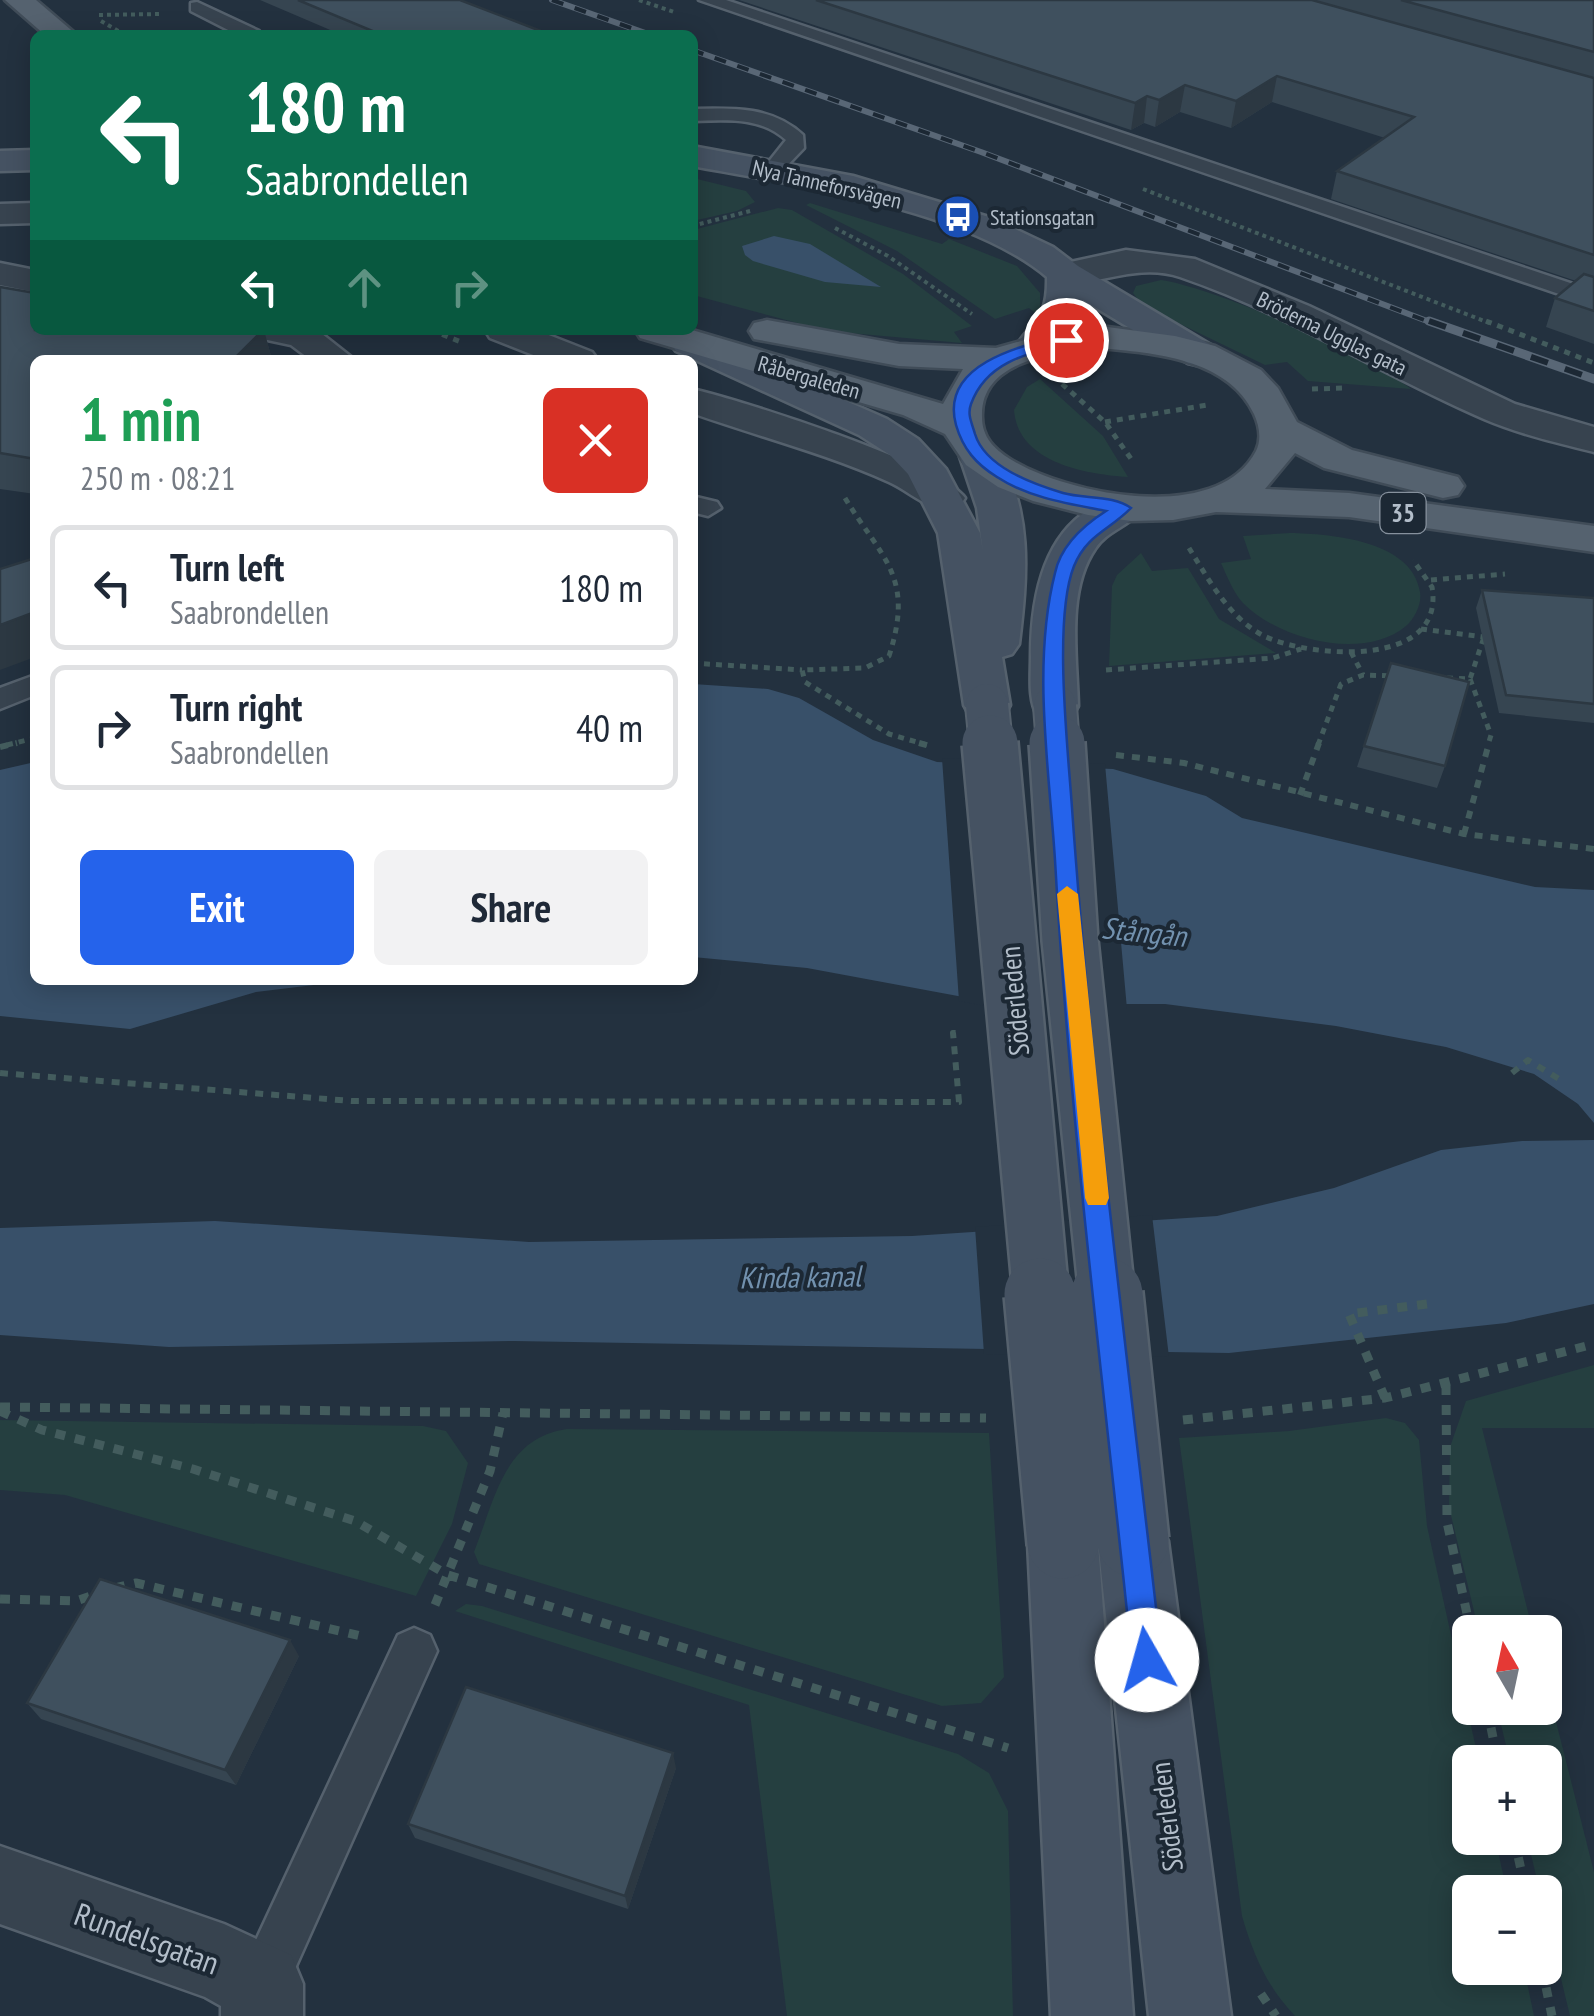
<!DOCTYPE html>
<html lang="en">
<head>
<meta charset="utf-8">
<style>
  body { margin:0; font-family:"PT Sans Narrow",sans-serif; background:#f2f2f3; color:#1f2937; height:100vh; display:flex; flex-direction:column; font-size:38px; white-space:nowrap }
  * { box-sizing:border-box; margin:0 }
  p { font-size:32px; color:#747a83 }
  .icon { flex:none; width:55px; height:55px; fill:none; stroke:currentColor; stroke-width:2; stroke-linecap:round; stroke-linejoin:round }
  .map { position:relative; flex:1; overflow:hidden }
  .drawer { position:absolute; left:30px; top:355px; width:668px; height:630px; display:flex; flex-direction:column; background:#fff; border-radius:15px; box-shadow:0 5px 25px #0003 }
  .drawer>* { flex:none }
  .top-card { position:absolute; left:30px; top:30px; width:668px; height:305px; border-radius:15px; box-shadow:0 5px 25px #0003; background:#0b6e4f; color:#fff; overflow:hidden }
  .needle { width:65px; rotate:351deg }
  .controls { position:absolute; left:1452px; top:1615px; display:grid; gap:20px }
  .controls a { display:grid; place-items:center; width:110px; height:110px; border-radius:15px; background:#fff; box-shadow:0 5px 25px #0003; font-size:50px }
  .pin { position:absolute; display:grid; place-items:center; width:85px; height:85px; color:#fff; margin:-42px; border:5px solid #fff; border-radius:50%; box-shadow:0 2px 10px #0007 }
  .me { position:absolute; width:110px; margin:-55px; rotate:353deg; stroke-linejoin:round; filter:drop-shadow(0 0 8px #0008) }
  .turn { display:flex; align-items:center; gap:35px; height:210px; padding:0 50px; font-size:45px }
  .turn .icon { width:130px; height:130px; stroke-width:2.5 }
  .turn b { display:block; font-size:70px; line-height:85px }
  .lanes { display:flex; align-items:center; height:95px; padding:0 50px; background:#0003; justify-content:center; gap:50px; direction:ltr }
  .lanes .off { opacity:.35 }
  .round { display:grid; place-items:center; flex:none; width:105px; height:105px; border-radius:15px; background:#f2f2f3 }
  .headline { display:flex; align-items:center; justify-content:space-between; height:170px; padding:0 50px }
  h1 { font-size:60px; font-weight:700; line-height:75px; color:#1e9e55 }
  .primary-button { display:flex; gap:20px; margin-top:auto; padding:20px 50px }
  .primary-button a { flex:1; height:115px; border-radius:15px; background:#2563eb; color:#fff; font-size:40px; font-weight:700; line-height:115px; text-align:center }
  .primary-button a+a { background:#f2f2f3; color:#1f2937 }
  ul { padding:0; list-style:none }
  li { display:flex; align-items:center; gap:30px; height:125px; margin:0 20px 15px; padding:0 30px; border:5px solid #e0e1e3; border-radius:15px }
  li div { flex:1 }
  li b { display:block; font-size:38px }
  li em { font-style:normal }
  .map>svg:first-child { display:block }
</style>
</head>
<body>
<div class="map">
<svg width="1594" height="2016" viewBox="0 0 1594 2016">
  <rect width="100%" height="100%" fill="#23313f"/>
  <path fill="#253f40" d="M 693,178 L 746,191 L 755,202 L 737,211 L 693,221 Z
    M 810,203 L 942,244 L 949,239 L 1017,266 L 1040,293 L 1040,317 L 1029,308 L 995,319 L 897,251 L 806,205 Z
    M 778,208 L 792,210 L 903,274 L 972,326 L 954,332 L 962,343 L 827,331 L 693,295 L 693,230 Z
    M 1161,280 C 1216,288 1368,355 1411,389 L 1308,381 L 1287,362 L 1265,365 L 1143,306 L 1133,293 L 1136,286 Z
    M 1040,379 L 1103,436 L 1128,477 C 1086,474 1018,463 1014,410 L 1027,387 Z
    M 1290,533 C 1331,534 1412,540 1420,592 C 1422,604 1415,618 1406,626 C 1363,662 1278,639 1243,603 C 1233,592 1227,576 1221,563 L 1251,559 L 1243,536 Z
    M 1141,553 L 1152,571 L 1188,568 L 1219,619 L 1276,653 L 1109,666 L 1112,586 L 1117,575 Z
    M 1594,1365 L 1594,1428 L 1482,1428 L 1533,1632 L 1479,1632 L 1449,1507 L 1450,1447 L 1466,1401 Z
    M 1386,1418 L 1405,1423 L 1419,1440 L 1427,1526 L 1479,1762 L 1470,1762 L 1470,1838 L 1495,1838 L 1507,1892 L 1470,1892 L 1470,1968 L 1524,1968 L 1534,2016 L 1295,2016 C 1267,1987 1253,1954 1242,1916 L 1179,1438 L 1289,1431 Z
    M 0,1420 L 423,1426 L 446,1431 L 468,1463 L 452,1524 L 416,1596 L 65,1495 L 0,1490 Z
    M 567,1429 L 989,1433 L 1004,1677 L 981,1703 L 942,1706 L 479,1564 L 474,1552 C 495,1499 504,1438 567,1429 Z
    M 466,1604 L 482,1606 L 958,1754 L 989,1773 L 1008,1811 L 1013,2016 L 787,2016 L 749,1705 L 455,1611 Z
    M 1545,1678 L 1594,1872 L 1594,2016 L 1570,2016 L 1545,1912 L 1545,1892 L 1540,1892 L 1527,1838 L 1545,1838 L 1545,1762 L 1510,1762 L 1497,1708 L 1545,1708 Z"/>
  <path fill="#385069" d="M 774,236 L 810,244 L 881,287 L 825,282 L 753,261 L 745,255 L 742,246 Z
    M 693,684 L 768,689 L 799,698 L 873,740 L 937,762 L 1113,769 L 1206,796 L 1242,818 L 1535,887 L 1594,890 L 1594,1123 L 1578,1104 L 1534,1074 L 1446,1047 L 1336,1026 L 1165,1004 L 1001,1004 L 807,968 L 693,957 L 692,801 L 696,799 L 692,797 Z
    M 35,762 L 35,980 L 355,980 L 256,992 L 130,1029 L 0,1016 L 0,770 Z
    M 1594,1140 L 1594,1304 L 1506,1323 L 1229,1353 L 514,1341 L 169,1347 L 0,1335 L 0,1228 L 215,1221 L 529,1242 L 912,1236 L 1217,1216 L 1334,1188 L 1441,1150 L 1522,1141 Z"/>
  <path fill="#23313f" d="M 942,758 L 1105,764 L 1127,1009 L 1001,1009 L 959,1001 Z
    M 1152,1215 L 1169,1357 L 984,1354 L 975,1227 Z"/>
  <g fill="none" stroke-linecap="round" stroke-linejoin="round">
    <defs>
      <path id="service" d="M 699,0 L 726,0 L 1594,291 L 1594,306 Z
        M 197,2 L 259,31 L 261,35 L 238,35 L 191,11 L 191,3 Z
        M 692,109 C 732,108 772,106 803,135 L 804,148 L 780,173 L 766,173 L 763,169 L 786,140 C 760,116 725,120 692,121 Z
        M 692,496 L 717,502 L 721,508 L 708,516 L 692,512 Z
        M 35,675 L 35,695 L 0,709 L 0,688 Z
        M 414,1628 L 430,1635 L 437,1651 L 280,2002 L 262,2010 L 244,2002 L 236,1984 L 244,1966 L 398,1635 Z"/>
      <path id="minor" d="M 35,203 L 35,223 L 0,224 L 0,204 Z
        M 1126,250 L 1195,259 L 1309,306 L 1515,404 L 1594,427 L 1594,452 C 1558,443 1519,434 1484,419 C 1382,375 1286,313 1180,277 C 1133,261 1089,291 1052,282 L 1047,274 L 1052,266 Z
        M 0,263 L 35,270 L 35,292 L 0,285 Z
        M 253,330 L 317,330 L 355,360 L 311,360 L 291,345 L 258,338 Z
        M 485,330 L 536,330 L 592,352 L 598,360 L 546,360 L 490,338 Z
        M 692,389 C 741,400 941,464 965,498 L 959,507 C 929,514 915,494 889,482 C 827,454 757,436 692,413 Z
        M 0,1846 L 224,1924 L 291,1955 L 303,1984 L 303,2016 L 221,2016 L 221,2006 L 205,1997 L 0,1924 Z"/>
      <path id="secondary" d="M 692,146 L 853,176 L 992,218 L 1053,247 L 1078,266 L 1214,347 L 1220,355 L 1214,363 L 1201,366 L 1188,363 L 1083,300 C 1078,330 1055,362 1022,354 L 1016,346 C 1036,317 1048,317 1047,277 C 966,209 796,185 692,166 Z
        M 35,150 L 35,170 L 0,171 L 0,151 Z
        M 689,332 L 887,419 L 918,439 L 946,469 L 980,533 L 983,552 L 977,508 L 960,457 L 966,448 L 980,445 L 994,448 C 1034,506 1027,578 1019,644 L 1012,654 L 1002,657 L 1010,705 L 1004,716 L 987,720 L 970,716 L 964,705 L 938,533 L 908,474 L 890,455 L 859,435 L 676,351 L 670,343 L 676,335 Z
        M 1122,496 L 1137,499 L 1143,508 C 1131,526 1107,530 1095,549 C 1066,591 1077,658 1078,706 L 1072,717 L 1055,721 L 1038,717 C 1028,700 1031,677 1031,657 C 1031,589 1047,514 1122,496 Z
        M 1133,1508 L 1157,1518 L 1168,1541 L 1231,2016 L 1149,2016 L 1098,1541 L 1109,1518 Z
        M 1063,1510 L 1088,1520 L 1098,1543 L 1133,2016 L 1051,2016 L 1028,1543 L 1038,1520 Z"/>
      <path id="primary" d="M 5,0 L 36,0 L 77,35 L 45,35 Z
        M 767,320 L 899,344 L 996,348 L 1057,331 L 1100,326 L 1175,336 L 1215,346 L 1261,370 L 1278,388 L 1297,422 L 1352,450 L 1458,477 L 1464,486 L 1458,495 L 1443,498 L 1324,468 L 1295,453 L 1265,489 L 1349,493 L 1594,526 L 1594,552 L 1349,517 L 1216,512 L 1173,520 L 1131,521 L 1088,515 L 1033,501 L 998,487 L 966,465 L 945,434 L 903,415 L 640,338 L 635,330 L 692,330 L 943,404 L 963,369 L 899,366 L 754,339 L 749,331 L 754,323 ZM 1100,348 C 1153,353 1228,358 1254,414 C 1259,425 1262,439 1256,451 C 1217,526 1066,494 1010,459 C 994,449 982,437 982,417 C 980,359 1056,353 1100,348 Z"/>
    </defs>
    <use href="#service" stroke="#55616d" stroke-width="5"/>
    <use href="#minor" stroke="#55616d" stroke-width="5"/>
    <use href="#secondary" stroke="#55616d" stroke-width="5"/>
    <use href="#primary" stroke="#404c58" stroke-width="5"/>
    <path stroke="#435c5d" stroke-width="4" stroke-dasharray="4 4" stroke-linecap="butt" d="M 639,0 L 674,12
      M 99,15 L 162,14
      M 101,21 L 125,35
      M 1143,189 L 1492,324
      M 692,226 L 754,210
      M 835,228 L 888,256 L 972,314"/>
    <path stroke="#435c5d" stroke-width="5" stroke-dasharray="6 6" stroke-linecap="butt" d="M 1486,321 L 1594,363
      M 431,330 L 461,342
      M 1062,384 L 1105,422 L 1134,463
      M 1312,389 L 1345,388
      M 1105,422 L 1207,405
      M 845,498 C 882,559 915,576 889,656 L 865,668 L 802,670 L 805,682 L 889,734 L 927,745
      M 1189,548 C 1209,580 1229,618 1264,636 C 1310,658 1446,669 1432,587 L 1413,560
      M 1431,580 L 1505,574
      M 1421,629 L 1484,637
      M 1351,652 L 1363,675
      M 692,663 L 802,670
      M 1106,670 L 1273,658 L 1301,649
      M 1447,678 L 1470,679 L 1484,637 L 1490,637
      M 1470,679 L 1491,735 L 1488,745
      M 7,745 L 35,738
      M 1318,745 L 1341,684 L 1363,675 L 1395,676"/>
    <path stroke="#435c5d" stroke-width="6" stroke-dasharray="8 8" stroke-linecap="butt" d="M 919,743 L 933,747
      M 0,747 L 17,743
      M 1116,755 L 1184,763 L 1464,834 L 1594,849
      M 1300,795 L 1319,743
      M 1464,834 L 1489,743
      M 0,1073 L 352,1101 L 959,1102 L 953,1033 L 961,1033
      M 1512,1073 L 1528,1060 L 1559,1079"/>
    <path stroke="#435c5d" stroke-width="9" stroke-dasharray="10 10" stroke-linecap="butt" d="M 1446,1385 L 1447,1522 L 1471,1632
      M 1385,1398 L 1349,1314 L 1435,1303
      M 0,1407 L 986,1418
      M 0,1411 L 42,1430 L 193,1469 L 355,1521 L 448,1575 L 1008,1748
      M 1183,1420 L 1385,1398 L 1594,1344
      M 115,1588 L 136,1583 L 365,1637
      M 0,1599 L 76,1601 L 94,1595
      M 435,1605 L 490,1471 L 503,1413
      M 1487,1708 L 1498,1762
      M 1514,1838 L 1526,1892
      M 1542,1968 L 1552,2016
      M 1261,1994 L 1276,2016"/>
    <use href="#service" fill="#37434f" fill-rule="evenodd"/>
    <use href="#minor" fill="#37434f" fill-rule="evenodd"/>
    <use href="#secondary" fill="#455262" fill-rule="evenodd"/>
    <use href="#primary" fill="#55626f" fill-rule="evenodd"/>
    <defs>
      <path id="rail-far1" d="M 552,0 L 651,35
        M 692,50 L 981,152 L 1435,324"/>
      <path id="rail" d="M 1429,321 L 1594,379"/>
    </defs>
    <use href="#rail-far1" stroke="#596776" stroke-width="6"/>
    <use href="#rail" stroke="#596776" stroke-width="9"/>
    <use href="#rail-far1" stroke="#1c2834" stroke-width="4" stroke-dasharray="12" stroke-linecap="butt"/>
    <use href="#rail" stroke="#1c2834" stroke-width="6" stroke-dasharray="18" stroke-linecap="butt"/>
    <defs>
      <path id="secondary-bridge-far2" d="M 987,705 L 991,745
        M 1055,706 L 1058,745"/>
      <path id="secondary-bridge-far1" d="M 990,743 L 1041,1296
        M 1057,743 L 1070,940 L 1107,1296"/>
      <path id="secondary-bridge" d="M 1040,1294 L 1063,1543
        M 1107,1294 L 1133,1541"/>
    </defs>
    <use href="#secondary-bridge-far2" stroke="#55616d" stroke-width="46" stroke-linecap="butt"/>
    <use href="#secondary-bridge-far1" stroke="#55616d" stroke-width="60" stroke-linecap="butt"/>
    <use href="#secondary-bridge" stroke="#55616d" stroke-width="76" stroke-linecap="butt"/>
    <use href="#secondary-bridge-far2" stroke="#455262" stroke-width="42"/>
    <use href="#secondary-bridge-far1" stroke="#455262" stroke-width="55"/>
    <use href="#secondary-bridge" stroke="#455262" stroke-width="71"/>
  </g>
  <path fill="#364551" d="M 260,0 L 460,0 L 551,35 L 342,35 Z
    M 739,0 L 1594,0 L 1594,344 L 1546,327 L 1555,298 L 1576,281 L 1331,199 L 1337,171 L 1385,138 L 1272,102 L 1231,128 L 1180,112 L 1155,127 L 1144,123 L 1131,130 Z
    M 0,287 L 35,330 L 264,330 L 272,360 L 35,360 L 35,494 L 0,489 Z
    M 1482,590 L 1594,598 L 1594,723 L 1499,713 L 1476,608 Z
    M 1391,663 L 1445,766 L 1437,788 L 1357,767 Z
    M 299,1656 L 236,1785 L 41,1719 L 27,1703 Z
    M 676,1768 L 628,1909 L 415,1838 L 408,1824 Z"/>
  <path fill="#2c3842" d="M 1277,76 L 1272,102 L 1231,128 L 1236,101 Z
    M 1185,85 L 1180,112 L 1155,127 L 1159,100 Z
    M 1147,96 L 1144,123 L 1131,130 L 1135,103 Z
    M 263,330 L 264,330 L 272,360 L 233,360 Z
    M 35,612 L 35,657 L 0,670 L 0,625 Z
    M 290,1640 L 299,1656 L 236,1785 L 225,1770 Z
    M 673,1753 L 676,1768 L 628,1909 L 625,1896 Z"/>
  <path fill="#3f505e" stroke="#2c3842" stroke-width="2.5" d="M 298,0 L 460,0 L 551,35 L 382,35 Z
    M 816,0 L 1312,0 L 1594,78 L 1594,255 L 1337,171 L 1414,117 L 1277,76 L 1236,101 L 1185,85 L 1159,100 L 1147,96 L 1135,103 Z
    M 1401,0 L 1594,0 L 1594,52 Z
    M 1584,274 L 1594,277 L 1594,311 L 1555,298 Z
    M 0,287 L 35,293 L 35,330 L 263,330 L 233,360 L 35,360 L 35,459 L 0,453 Z
    M 35,558 L 35,612 L 0,625 L 0,569 Z
    M 1482,590 L 1594,598 L 1594,704 L 1506,695 Z
    M 1391,663 L 1469,682 L 1445,766 L 1364,746 Z
    M 100,1579 L 290,1640 L 225,1770 L 27,1703 Z
    M 466,1687 L 673,1753 L 625,1896 L 408,1824 Z"/>
  <path fill="#2563eb" stroke="#184099" stroke-width="2.5" d="M 1066,335 L 1072,336 L 1072,343 C 1030,353 987,360 971,404 C 967,415 972,423 975,434 C 985,467 1033,484 1063,493 C 1084,499 1114,495 1131,508 C 1110,530 1087,534 1074,566 C 1053,619 1068,749 1072,808 C 1092,1093 1130,1376 1162,1660 L 1158,1670 L 1147,1675 L 1137,1670 L 1132,1660 C 1105,1394 1070,1127 1055,860 C 1049,767 1032,664 1055,573 C 1061,545 1084,525 1106,511 C 1070,504 1029,498 997,477 C 976,464 963,449 956,425 C 939,363 1024,345 1066,335 Z"/>
  <path fill="#f59e0b" d="M 1067,886 L 1078,894 L 1109,1198 L 1106,1205 L 1088,1205 L 1085,1198 L 1057,894 Z"/>
  <defs>
    <symbol id="bus-disc" viewBox="-11 -11 22 22"><circle r="9.5" fill="#1a4fb4" stroke="#1c2834"/><path d="M-5-6H5V4H4V6H2V4H-2V6H-4V4H-5ZM-3.5-4V0h7V-4ZM-3.5 1.2v1.5H-2V1.2ZM2 1.2v1.5H3.5V1.2Z" fill="#fff"/></symbol>
  </defs>
  <g fill-rule="evenodd">
    <use href="#bus-disc" x="933" y="192" width="50" height="50"/>
  </g>
  <g text-anchor="middle" dominant-baseline="central" stroke-width="8" stroke-linejoin="round" paint-order="stroke">
    <g font-size="22" fill="#b3beca" stroke="#1c2834">
      <text transform="translate(827 184) rotate(13)">Nya Tanneforsvägen</text>
      <text transform="translate(1332 333) rotate(26)">Bröderna Ugglas gata</text>
      <text transform="translate(809 377) rotate(16)">Råbergaleden</text>
    </g>
    <g font-size="22" fill="#b3beca" stroke="#1c2834" text-anchor="start">
      <text x="990" y="217">Stationsgatan</text>
    </g>
    <rect fill="#1c2834" stroke="#86919d" stroke-width="2.5" x="1380.5" y="493" width="45" height="40" rx="8"/>
    <g font-size="25" font-weight="bold" fill="#b3beca">
      <text x="1403" y="513">35</text>
    </g>
    <g font-size="28" fill="#b3beca" stroke="#1c2834">
      <text transform="translate(1014 1001) rotate(-95)">Söderleden</text>
      <text transform="translate(1166 1817) rotate(-97)">Söderleden</text>
    </g>
    <g font-size="30" font-style="italic" fill="#7291ae" stroke="#1c2834">
      <text transform="translate(1144 931) rotate(6)">Stångån</text>
      <text transform="translate(800 1276) rotate(-1)">Kinda kanal</text>
    </g>
    <g font-size="32" fill="#b3beca" stroke="#1c2834">
      <text transform="translate(147 1938) rotate(20)">Rundelsgatan</text>
    </g>
  </g>
</svg>
<div class="controls">
<a><svg class="needle" viewBox="-14 -14 28 28"><path d="M0-13l5 13h-10z" fill="#e53935"/><path d="M0 13l5-13h-10z" fill="#747a83"/></svg></a>
<a>+</a>
<a>−</a>
</div>
<div class="pin" style="left:1066px;top:340px;background:#d93025"><svg class="icon" aria-label="arrive" viewBox="0 0 24 24"><path d="M6 21V4h12l-3 4 3 4H6"/></svg></div>
<svg class="me" style="left:1147px;top:1660px" viewBox="-20 -20 40 40"><circle r="19" fill="#fff"/><path d="M0-13L10 11 0 6-10 11z" fill="#2563eb"/></svg>
<div class="top-card">
<div class="turn"><svg class="icon" aria-label="left" viewBox="0 0 24 24"><path d="M17 20v-9H6M10 6l-5 5 5 5"/></svg><div><b>180 m</b>Saabrondellen</div></div>
<div class="lanes"><svg class="icon" aria-label="left" viewBox="0 0 24 24"><path d="M17 20v-9H6M10 6l-5 5 5 5"/></svg><svg class="icon off" aria-label="ahead" viewBox="0 0 24 24"><path d="M12 20V5M6 11l6-6 6 6"/></svg><svg class="icon off" aria-label="right" viewBox="0 0 24 24"><path d="M7 20v-9h11M14 6l5 5-5 5"/></svg></div>
</div>
<section class="drawer">
<div class="headline"><div><h1>1 min</h1><p>250 m · 08:21</p></div><a class="round" style="background:#d93025;color:#fff"><svg class="icon" aria-label="close" viewBox="0 0 24 24"><path d="M6 6l12 12M18 6L6 18"/></svg></a></div>
<ul>
<li><svg class="icon" aria-label="left" viewBox="0 0 24 24"><path d="M17 20v-9H6M10 6l-5 5 5 5"/></svg><div><b>Turn left</b><p>Saabrondellen</p></div><em>180 m</em></li>
<li><svg class="icon" aria-label="right" viewBox="0 0 24 24"><path d="M7 20v-9h11M14 6l5 5-5 5"/></svg><div><b>Turn right</b><p>Saabrondellen</p></div><em>40 m</em></li>
</ul>
<div class="primary-button"><a>Exit</a><a>Share</a></div>
</section>
</div>
</body>
</html>
